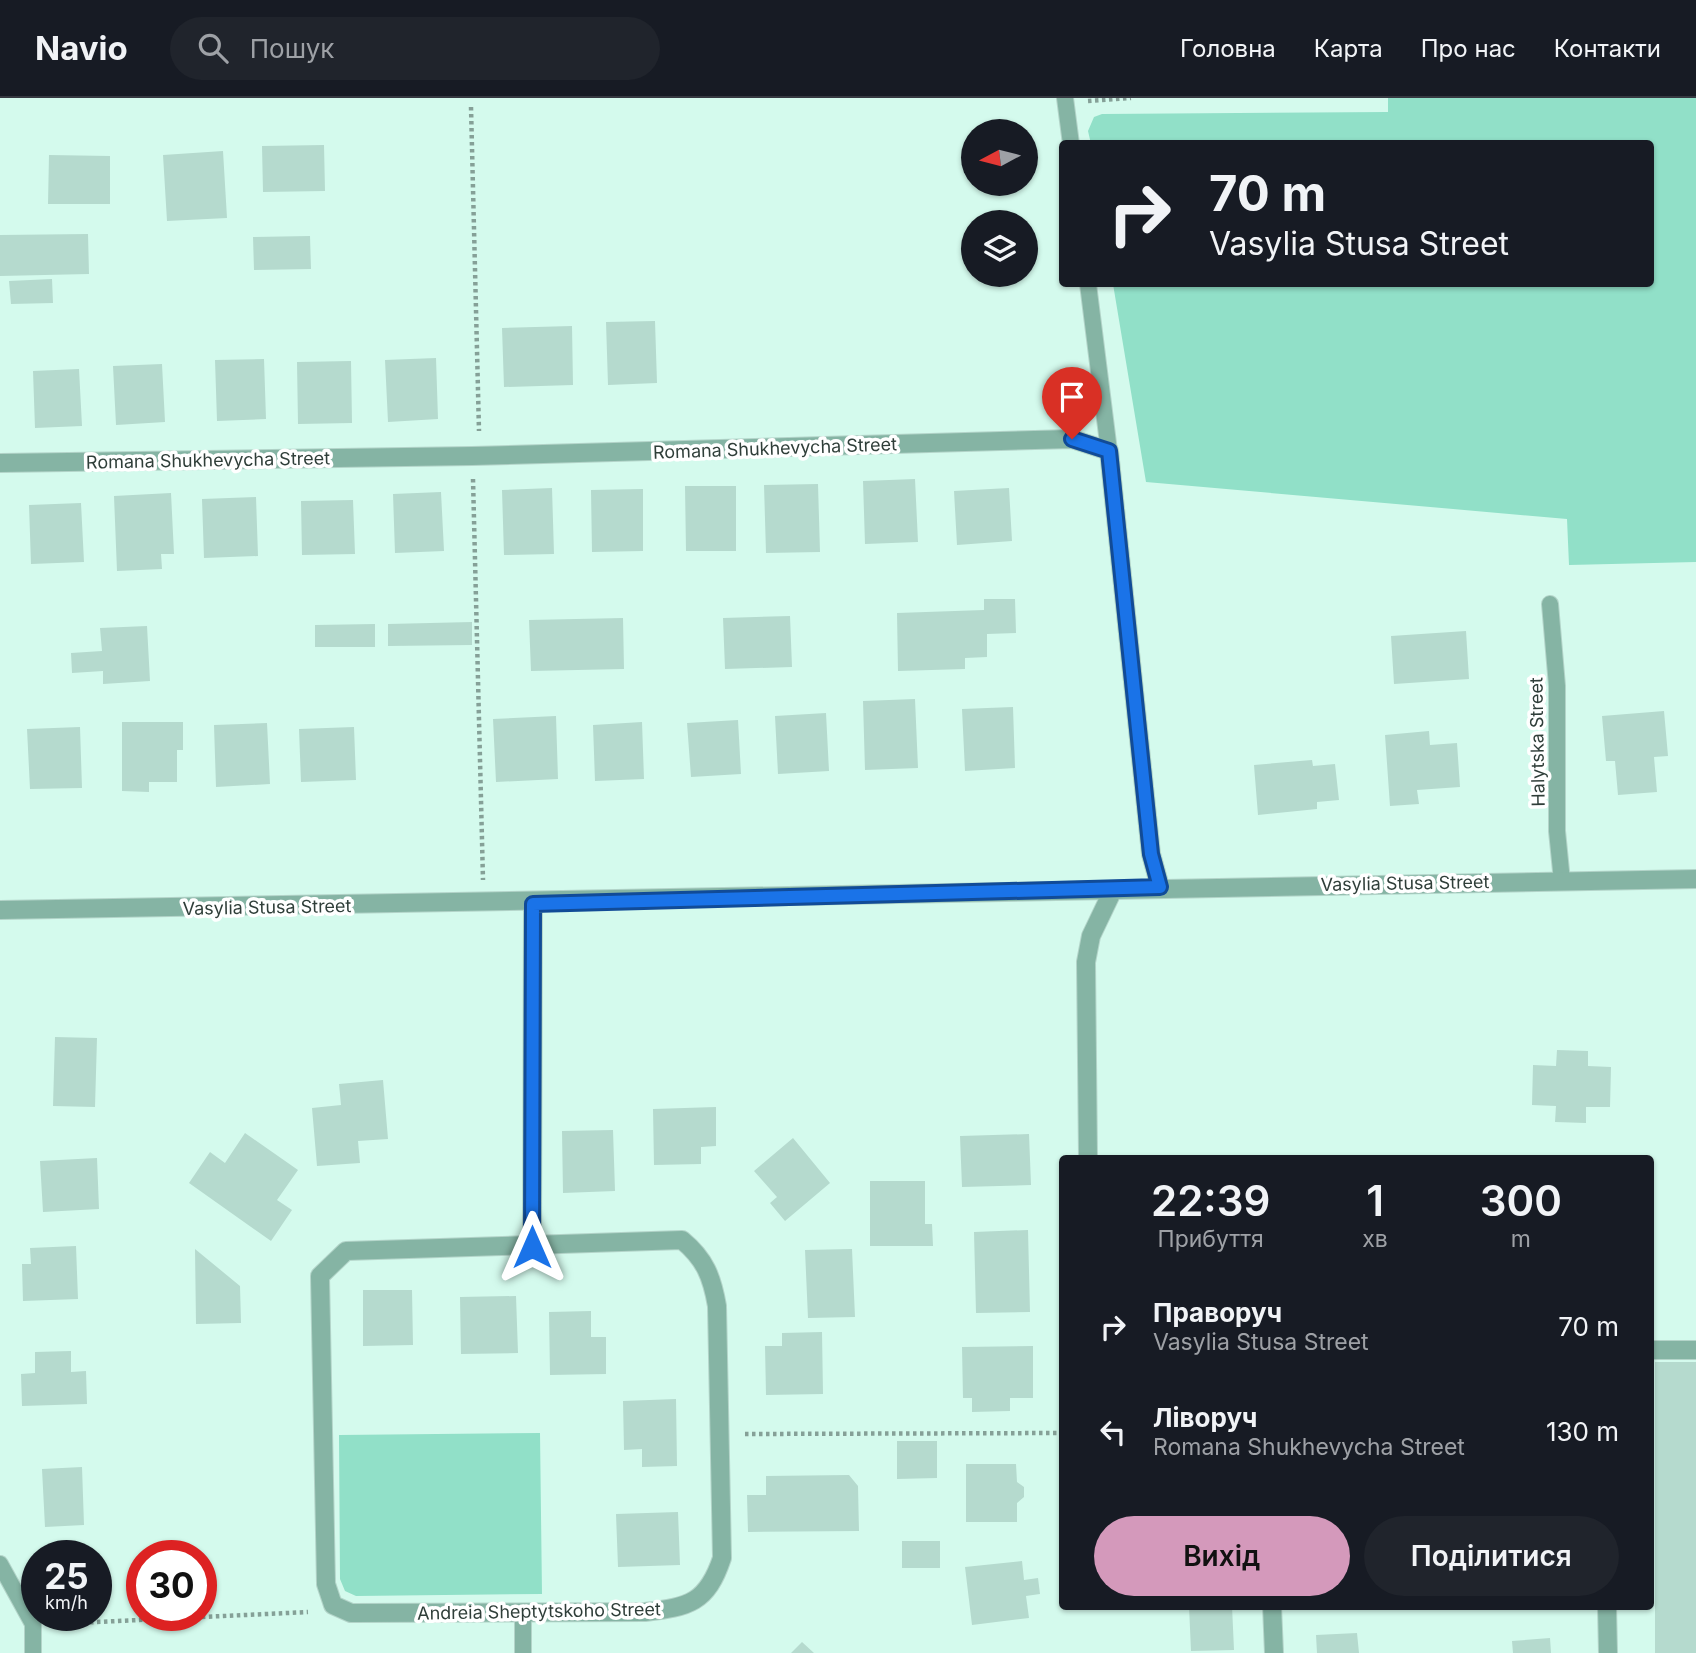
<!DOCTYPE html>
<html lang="uk">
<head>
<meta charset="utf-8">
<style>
  body { margin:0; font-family:Inter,sans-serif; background:#20242c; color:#f1f3f6; height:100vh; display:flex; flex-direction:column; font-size:26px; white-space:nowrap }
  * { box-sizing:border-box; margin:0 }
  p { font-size:23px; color:#9ea1a6 }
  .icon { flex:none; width:38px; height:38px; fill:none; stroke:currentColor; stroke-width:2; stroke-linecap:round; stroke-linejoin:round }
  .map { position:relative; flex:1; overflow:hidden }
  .drawer { position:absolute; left:1059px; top:1057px; width:595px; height:455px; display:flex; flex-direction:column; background:#171b24; border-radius:7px; box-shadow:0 2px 5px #0004 }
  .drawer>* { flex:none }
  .top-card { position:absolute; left:1059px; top:42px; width:595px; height:147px; border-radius:7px; box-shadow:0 2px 5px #0004; background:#171b24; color:#f1f3f6; overflow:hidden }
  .needle { width:46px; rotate:263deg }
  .buttons { position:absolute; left:961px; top:21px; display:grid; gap:14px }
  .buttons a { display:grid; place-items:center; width:77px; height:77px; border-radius:50%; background:#171b24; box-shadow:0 2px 5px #0004; font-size:35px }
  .speed { position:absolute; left:21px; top:1442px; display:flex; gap:14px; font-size:35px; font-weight:700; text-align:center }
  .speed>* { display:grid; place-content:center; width:91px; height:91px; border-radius:50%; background:#171b24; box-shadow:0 2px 5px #0004; line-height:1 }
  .speed small { font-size:18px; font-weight:400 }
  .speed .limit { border:10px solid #d22; background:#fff; color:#111 }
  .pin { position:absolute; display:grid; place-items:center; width:60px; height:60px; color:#fff; margin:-72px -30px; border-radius:50% 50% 50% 0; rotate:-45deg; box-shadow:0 0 7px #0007 }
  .pin .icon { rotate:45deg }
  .me { position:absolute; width:77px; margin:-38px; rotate:0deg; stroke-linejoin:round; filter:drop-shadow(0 0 5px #0008) }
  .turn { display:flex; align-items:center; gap:24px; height:147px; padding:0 35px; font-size:32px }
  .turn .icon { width:91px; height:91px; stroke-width:2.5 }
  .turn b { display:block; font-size:49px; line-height:60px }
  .eta { display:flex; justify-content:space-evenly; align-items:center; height:119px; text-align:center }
  .eta b { font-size:42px; font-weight:600; line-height:49px }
  .primary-button { display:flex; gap:14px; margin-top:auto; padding:14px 35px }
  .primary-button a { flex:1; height:80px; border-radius:42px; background:#d499bb; color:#111; font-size:28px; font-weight:600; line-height:80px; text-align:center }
  .primary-button a+a { background:#20242c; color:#f1f3f6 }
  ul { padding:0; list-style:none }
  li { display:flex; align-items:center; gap:21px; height:105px; padding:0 35px }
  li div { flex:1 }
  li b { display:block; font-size:26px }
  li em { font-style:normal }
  header { display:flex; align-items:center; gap:42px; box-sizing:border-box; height:98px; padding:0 35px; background:#171b24; border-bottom:2px solid #363941 }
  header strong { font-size:33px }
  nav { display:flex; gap:38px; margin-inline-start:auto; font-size:24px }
  .search { width:490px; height:63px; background:#20242c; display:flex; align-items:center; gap:18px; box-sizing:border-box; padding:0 24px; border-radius:38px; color:#9ea1a6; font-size:26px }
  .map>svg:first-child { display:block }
</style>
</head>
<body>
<header>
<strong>Navio</strong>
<div class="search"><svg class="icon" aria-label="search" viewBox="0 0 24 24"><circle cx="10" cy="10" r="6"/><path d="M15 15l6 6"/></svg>Пошук</div>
<nav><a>Головна</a><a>Карта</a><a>Про нас</a><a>Контакти</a></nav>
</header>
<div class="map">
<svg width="1696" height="1555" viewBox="0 0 1696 1555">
  <rect width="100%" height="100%" fill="#d4faed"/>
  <path fill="#91e0c8" d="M 1388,0 L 1696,0 L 1696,464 L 1569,467 L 1567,421 L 1146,384 L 1113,186 L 1650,186 L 1650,46 L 1091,46 L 1088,33 L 1094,19 L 1102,16 L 1388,14 Z
    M 540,1335 L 542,1496 L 356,1498 L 345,1493 L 340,1481 L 339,1337 Z"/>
  <path fill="#b5dace" d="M 324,47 L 325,93 L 263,94 L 262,48 Z
    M 223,53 L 227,120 L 167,123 L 163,57 Z
    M 49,57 L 110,58 L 110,106 L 48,106 Z
    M 88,136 L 89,176 L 0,178 L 0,137 Z
    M 310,138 L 311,171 L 254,172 L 253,139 Z
    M 52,181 L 53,205 L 11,206 L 9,183 Z
    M 655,223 L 657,285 L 608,287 L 606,224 Z
    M 572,228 L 573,287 L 504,289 L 502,230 Z
    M 436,260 L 438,321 L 388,324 L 385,262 Z
    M 264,261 L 266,321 L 217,323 L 215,262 Z
    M 351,263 L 352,325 L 298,326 L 297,264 Z
    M 162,266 L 165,324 L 116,327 L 113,268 Z
    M 79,271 L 82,328 L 35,330 L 33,273 Z
    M 915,381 L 918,444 L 865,446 L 863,383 Z
    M 818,386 L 820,454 L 766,455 L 764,387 Z
    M 685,388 L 736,388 L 736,453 L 686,453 Z
    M 552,390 L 554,456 L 504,457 L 502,392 Z
    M 1009,390 L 1012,443 L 957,447 L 954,393 Z
    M 643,391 L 643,453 L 592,454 L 591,392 Z
    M 441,394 L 444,453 L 395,455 L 393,396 Z
    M 171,395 L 174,456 L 161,456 L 162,471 L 117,473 L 114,398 Z
    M 256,399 L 258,458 L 204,460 L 202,401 Z
    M 353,402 L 355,456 L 302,457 L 301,403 Z
    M 81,405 L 84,464 L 31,466 L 29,407 Z
    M 984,501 L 1015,501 L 1016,535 L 987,536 L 987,559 L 965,560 L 965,571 L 898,573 L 897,515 L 984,512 Z
    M 790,518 L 792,569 L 725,571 L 723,520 Z
    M 623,520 L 624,571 L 531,573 L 529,522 Z
    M 472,524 L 472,547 L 388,548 L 388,526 Z
    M 375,526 L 375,549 L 315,549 L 315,527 Z
    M 147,528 L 150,583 L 103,586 L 103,573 L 72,575 L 71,555 L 102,553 L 100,530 Z
    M 1466,533 L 1469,581 L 1394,586 L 1391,538 Z
    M 915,601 L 918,670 L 865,672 L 863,603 Z
    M 1013,609 L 1015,670 L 965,673 L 962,611 Z
    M 1664,613 L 1668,658 L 1654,659 L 1657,694 L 1618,697 L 1615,663 L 1606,663 L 1602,618 Z
    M 826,615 L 829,673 L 778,676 L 775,618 Z
    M 556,618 L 558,681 L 496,684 L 493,621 Z
    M 738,622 L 741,676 L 691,679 L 687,625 Z
    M 122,624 L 183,624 L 183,652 L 177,652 L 177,684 L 149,684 L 149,694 L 122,693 Z
    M 642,624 L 644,681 L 595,683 L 593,627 Z
    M 267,625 L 270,686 L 216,689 L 214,627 Z
    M 80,629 L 82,690 L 30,691 L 27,631 Z
    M 354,629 L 356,682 L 301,684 L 299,631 Z
    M 1429,633 L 1430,647 L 1457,645 L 1460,689 L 1417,692 L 1419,706 L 1390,708 L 1385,637 Z
    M 1312,662 L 1313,668 L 1335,666 L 1339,702 L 1317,704 L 1317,711 L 1258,717 L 1254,667 Z
    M 55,939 L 97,940 L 95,1009 L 53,1008 Z
    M 1557,952 L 1588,953 L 1588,968 L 1611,969 L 1610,1009 L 1586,1009 L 1586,1025 L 1555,1024 L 1556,1008 L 1532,1007 L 1533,967 L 1556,968 Z
    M 383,982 L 388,1041 L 358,1043 L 360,1065 L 317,1068 L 312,1010 L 341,1007 L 339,986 Z
    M 716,1009 L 716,1048 L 701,1049 L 701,1066 L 654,1067 L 653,1011 Z
    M 613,1032 L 615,1093 L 563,1095 L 562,1033 Z
    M 245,1035 L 298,1072 L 277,1102 L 292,1112 L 271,1143 L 189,1085 L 210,1054 L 225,1065 Z
    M 1029,1036 L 1031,1087 L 962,1089 L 960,1038 Z
    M 793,1040 L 830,1085 L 785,1123 L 770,1105 L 777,1099 L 754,1073 Z
    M 97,1060 L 99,1111 L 43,1114 L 40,1063 Z
    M 870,1083 L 925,1083 L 925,1126 L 932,1126 L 933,1148 L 870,1148 Z
    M 1028,1132 L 1030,1214 L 976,1215 L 974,1134 Z
    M 76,1148 L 78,1201 L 23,1203 L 22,1166 L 31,1166 L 30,1150 Z
    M 195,1151 L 240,1188 L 241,1225 L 196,1226 Z
    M 852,1151 L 855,1219 L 808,1220 L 805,1152 Z
    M 363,1192 L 412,1192 L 413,1247 L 363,1248 Z
    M 516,1198 L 518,1255 L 461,1256 L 460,1199 Z
    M 591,1213 L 591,1239 L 606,1239 L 606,1276 L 550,1277 L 549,1214 Z
    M 822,1234 L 823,1296 L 766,1297 L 765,1248 L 782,1248 L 782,1235 Z
    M 1033,1248 L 1033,1300 L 1010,1300 L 1010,1313 L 972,1314 L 972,1300 L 963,1300 L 962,1249 Z
    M 71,1253 L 71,1274 L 86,1273 L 87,1306 L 22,1308 L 21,1276 L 35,1275 L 35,1254 Z
    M 1655,1264 L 1696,1264 L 1696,1555 L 1655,1555 Z
    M 676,1301 L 677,1368 L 642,1369 L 642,1351 L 624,1352 L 623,1303 Z
    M 897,1343 L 937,1343 L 937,1380 L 897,1381 Z
    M 966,1366 L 1016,1366 L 1017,1384 L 1024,1389 L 1024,1399 L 1017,1405 L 1017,1424 L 966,1424 Z
    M 82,1369 L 84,1427 L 45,1429 L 42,1371 Z
    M 849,1377 L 858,1388 L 859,1433 L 748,1434 L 747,1397 L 766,1397 L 766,1378 Z
    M 678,1414 L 680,1467 L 618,1469 L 616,1416 Z
    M 902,1443 L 940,1443 L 940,1470 L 902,1470 Z
    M 1022,1463 L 1024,1482 L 1038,1480 L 1040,1496 L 1026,1498 L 1029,1520 L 972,1527 L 965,1469 Z
    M 1189,1508 L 1232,1508 L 1234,1552 L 1191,1553 Z
    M 1357,1535 L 1359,1555 L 1317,1555 L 1316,1537 Z
    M 1550,1540 L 1551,1555 L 1513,1555 L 1512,1543 Z
    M 802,1544 L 814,1555 L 791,1555 Z"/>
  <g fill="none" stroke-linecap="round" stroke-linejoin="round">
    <defs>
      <path id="lane" d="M 1065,0 L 1071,46
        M 1088,186 L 1109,353
        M 1550,506 L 1557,588 L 1557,733 L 1562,783
        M 0,1466 L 33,1526 L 33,1555
        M 523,1514 L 523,1555"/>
      <path id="street" d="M 0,365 L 472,358 L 1072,341 L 1109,353 L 1151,756 L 1160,789
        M 0,812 C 565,806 1131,788 1696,781
        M 1088,1060 L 1086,864 L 1091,838 L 1113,792
        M 682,1142 C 705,1161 712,1179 717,1208 L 722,1460 C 707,1505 689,1509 645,1514 L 351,1515 L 333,1507 L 326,1486 L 320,1178 L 346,1153 Z
        M 532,1149 L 533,806
        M 1650,1252 L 1696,1252
        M 1272,1508 L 1274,1555
        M 1607,1508 L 1608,1555"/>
    </defs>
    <use href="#lane" stroke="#b3d4c9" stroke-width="18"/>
    <use href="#street" stroke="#b3d4c9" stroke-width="20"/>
    <path stroke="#85a097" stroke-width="4.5" stroke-dasharray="3.5 3.5" stroke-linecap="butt" d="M 1088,3 L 1131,0
      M 471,9 L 479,333
      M 473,381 L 483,782
      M 745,1336 L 1062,1335
      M 55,1526 L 308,1514"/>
    <use href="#lane" stroke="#85b4a4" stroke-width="16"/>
    <use href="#street" stroke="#85b4a4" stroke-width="18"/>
  </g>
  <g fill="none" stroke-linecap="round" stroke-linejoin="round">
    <defs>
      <path id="route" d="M 532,1149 L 533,806 L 1160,789 L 1151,756 L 1109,353 L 1072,341"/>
    </defs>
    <use href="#route" stroke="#114b97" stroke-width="18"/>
    <use href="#route" stroke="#1a73e8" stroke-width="12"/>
  </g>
  <g text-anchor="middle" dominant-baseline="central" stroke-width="7" stroke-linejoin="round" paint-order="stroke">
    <g font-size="18" fill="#2f3e39" stroke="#fff">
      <text transform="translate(775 350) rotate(-2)">Romana Shukhevycha Street</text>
      <text transform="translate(208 362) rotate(-1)">Romana Shukhevycha Street</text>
      <text transform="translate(1537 644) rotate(-91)">Halytska Street</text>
      <text transform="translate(1405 785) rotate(-1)">Vasylia Stusa Street</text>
      <text transform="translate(267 809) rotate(-1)">Vasylia Stusa Street</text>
      <text transform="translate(539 1513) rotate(-1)">Andreia Sheptytskoho Street</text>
    </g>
  </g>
</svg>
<div class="buttons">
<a><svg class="needle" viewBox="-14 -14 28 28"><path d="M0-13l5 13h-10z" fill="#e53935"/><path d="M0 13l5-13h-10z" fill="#9ea1a6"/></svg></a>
<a><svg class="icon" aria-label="layers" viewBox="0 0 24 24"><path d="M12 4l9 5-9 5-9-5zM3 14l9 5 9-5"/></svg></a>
</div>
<div class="speed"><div>25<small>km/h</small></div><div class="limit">30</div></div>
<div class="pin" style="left:1072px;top:341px;background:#d93025"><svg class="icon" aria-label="arrive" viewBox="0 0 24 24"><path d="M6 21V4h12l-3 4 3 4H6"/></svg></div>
<svg class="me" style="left:532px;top:1149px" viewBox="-20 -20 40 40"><path d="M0-17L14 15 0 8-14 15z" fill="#1a73e8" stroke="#fff" stroke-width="4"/></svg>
<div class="top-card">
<div class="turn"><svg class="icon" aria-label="right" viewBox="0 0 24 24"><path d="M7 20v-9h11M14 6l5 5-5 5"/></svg><div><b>70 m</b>Vasylia Stusa Street</div></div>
</div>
<section class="drawer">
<div class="eta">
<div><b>22:39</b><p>Прибуття</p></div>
<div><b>1</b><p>хв</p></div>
<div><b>300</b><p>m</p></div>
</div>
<ul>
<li><svg class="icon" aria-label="right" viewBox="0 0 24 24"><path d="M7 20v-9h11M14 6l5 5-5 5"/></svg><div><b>Праворуч</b><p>Vasylia Stusa Street</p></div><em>70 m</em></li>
<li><svg class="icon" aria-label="left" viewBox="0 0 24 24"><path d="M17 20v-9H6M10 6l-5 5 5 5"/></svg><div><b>Ліворуч</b><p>Romana Shukhevycha Street</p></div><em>130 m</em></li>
</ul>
<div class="primary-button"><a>Вихід</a><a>Поділитися</a></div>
</section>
</div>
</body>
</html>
